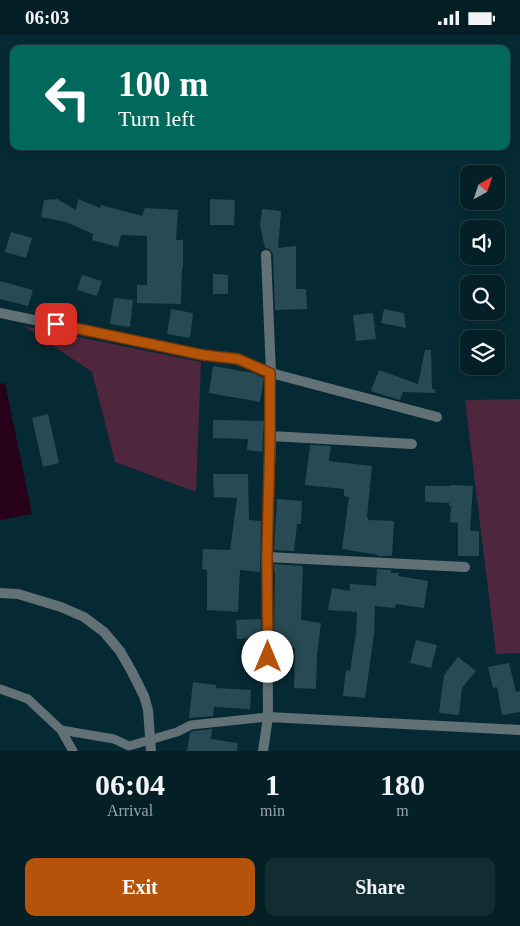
<!DOCTYPE html>
<html lang="en">
<head>
<meta charset="utf-8">
<style>
  body { margin:0; font-family:Georgia,serif; background:#122d32; color:#f1f3f6; height:100vh; display:flex; flex-direction:column; font-size:19px; white-space:nowrap }
  * { box-sizing:border-box; margin:0 }
  p { font-size:16px; color:#97a3a7 }
  .icon { flex:none; width:28px; height:28px; fill:none; stroke:currentColor; stroke-width:2; stroke-linecap:round; stroke-linejoin:round }
  .map { position:relative; height:716px; overflow:hidden }
  .sheet { display:flex; flex-direction:column; background:#042026; flex:1 }
  .sheet>* { flex:none }
  .guide { position:absolute; left:10px; top:10px; width:500px; height:105px; border-radius:10px; box-shadow:0 2px 8px #0003,0 0 0 1px #253e43; background:#00695c; color:#fff; overflow:hidden }
  .needle { width:32px; rotate:40deg }
  .tools { position:absolute; left:460px; top:130px; display:grid; gap:10px }
  .tools a { display:grid; place-items:center; width:45px; height:45px; border-radius:10px; background:#042026; box-shadow:0 2px 8px #0003,0 0 0 1px #253e43; font-size:25px }
  .pin { position:absolute; display:grid; place-items:center; width:42px; height:42px; color:#fff; margin:-21px; border-radius:10px; box-shadow:0 2px 8px #0006 }
  .me { position:absolute; width:55px; margin:-28px; rotate:0deg; stroke-linejoin:round; filter:drop-shadow(0 0 4px #0008) }
  .turn { display:flex; align-items:center; gap:18px; height:105px; padding:0 25px; font-size:22px }
  .turn .icon { width:65px; height:65px; stroke-width:2.5 }
  .turn b { display:block; font-size:35px; line-height:42px }
  .eta { display:flex; justify-content:space-evenly; align-items:center; height:85px; text-align:center }
  .eta b { font-size:30px; font-weight:700; line-height:35px }
  .action { display:flex; gap:10px; margin-top:auto; padding:10px 25px }
  .action a { flex:1; height:58px; border-radius:10px; background:#b45309; color:#fff; font-size:20px; font-weight:700; line-height:58px; text-align:center }
  .action a+a { background:#122d32; color:#f1f3f6 }
  .status { display:flex; justify-content:space-between; align-items:center; height:35px; padding:0 25px; background:#042026; direction:ltr }
  .status svg { height:14px; fill:currentColor }
  .map>svg:first-child { display:block }
</style>
</head>
<body>
<div class="status"><b>06:03</b><svg viewBox="0 0 49 12"><path d="M0 12V9h3v3zM5 12V6h3v6zM10 12V3h3v9zM15 12V0h3v12zM26 1h20v11H26zM47 4h2v5h-2z"/></svg></div>
<div class="map">
<svg width="520" height="716" viewBox="0 0 520 716">
  <rect width="100%" height="100%" fill="#062a33"/>
  <path fill="#4e273f" d="M 24,291 L 201,327 L 196,457 L 115,427 L 92,337 Z
    M 520,364 L 520,618 L 496,619 L 465,365 Z"/>
  <path fill="#27001a" d="M 5,348 L 32,479 L 0,485 L 0,349 Z"/>
  <path fill="#284a54" d="M 57,164 L 76,175 L 78,164 L 100,173 L 101,170 L 142,181 L 145,173 L 178,175 L 176,205 L 183,205 L 183,233 L 182,233 L 181,269 L 137,268 L 137,250 L 147,250 L 147,201 L 121,200 L 118,212 L 92,205 L 93,199 L 66,187 L 41,182 L 44,165 Z
    M 210,164 L 235,165 L 234,190 L 210,190 Z
    M 262,174 L 281,176 L 278,213 L 296,211 L 296,254 L 306,254 L 307,274 L 275,275 L 273,220 L 270,214 L 265,213 L 260,191 Z
    M 11,197 L 32,203 L 26,223 L 5,217 Z
    M 213,239 L 228,240 L 228,259 L 213,259 Z
    M 82,240 L 102,246 L 97,261 L 77,255 Z
    M 0,246 L 33,255 L 28,271 L 0,264 Z
    M 114,263 L 133,265 L 130,292 L 110,289 Z
    M 171,274 L 193,278 L 190,303 L 167,299 Z
    M 384,274 L 404,278 L 406,293 L 381,288 Z
    M 373,278 L 376,304 L 356,306 L 353,280 Z
    M 425,315 L 431,315 L 432,354 L 436,355 L 435,358 L 403,357 L 400,365 L 371,356 L 379,335 L 418,349 Z
    M 213,331 L 253,338 L 264,343 L 260,367 L 209,358 Z
    M 48,379 L 59,428 L 43,432 L 32,383 Z
    M 213,385 L 264,386 L 262,417 L 247,415 L 248,404 L 213,403 Z
    M 310,410 L 331,411 L 329,426 L 372,431 L 367,482 L 368,483 L 368,485 L 394,486 L 392,521 L 378,521 L 378,520 L 342,514 L 349,462 L 344,461 L 344,454 L 305,450 Z
    M 213,439 L 248,439 L 249,485 L 261,486 L 260,537 L 240,535 L 238,577 L 207,575 L 207,535 L 202,534 L 203,514 L 230,515 L 237,463 L 214,462 Z
    M 450,450 L 473,451 L 470,496 L 479,496 L 479,521 L 458,521 L 458,488 L 450,487 L 451,471 L 449,471 L 449,468 L 425,467 L 425,451 L 450,451 Z
    M 277,464 L 302,466 L 301,489 L 297,489 L 294,516 L 274,515 Z
    M 274,529 L 303,531 L 301,585 L 321,588 L 317,620 L 316,654 L 294,653 L 295,613 L 277,611 L 278,603 L 274,603 L 275,538 L 274,538 Z
    M 377,534 L 391,535 L 391,538 L 399,538 L 398,541 L 428,546 L 424,573 L 396,569 L 395,573 L 375,571 L 374,600 L 365,663 L 343,661 L 346,635 L 350,636 L 356,599 L 357,577 L 328,575 L 332,553 L 350,556 L 350,549 L 376,551 Z
    M 261,584 L 261,603 L 237,604 L 236,585 Z
    M 416,605 L 437,610 L 431,633 L 410,628 Z
    M 458,622 L 476,636 L 462,653 L 459,680 L 439,678 L 444,640 Z
    M 509,628 L 516,657 L 520,656 L 520,677 L 502,680 L 497,652 L 493,653 L 488,632 Z
    M 193,647 L 216,650 L 216,653 L 251,655 L 250,674 L 214,672 L 213,681 L 189,683 Z
    M 212,694 L 211,704 L 238,708 L 237,716 L 187,716 L 190,698 L 193,696 Z"/>
  <g fill="none" stroke-linecap="round" stroke-linejoin="round">
    <path stroke="#627176" stroke-width="9" d="M 0,654 L 28,664 L 61,695 L 73,716
      M 61,695 L 114,704 L 129,711 L 177,697 L 191,690 L 268,682"/>
    <path stroke="#627176" stroke-width="10" d="M 0,278 L 203,320 L 238,324 L 271,338 L 437,382
      M 271,401 L 412,409
      M 267,522 L 465,532
      M 0,558 L 18,559 L 61,572 L 84,582 L 104,597 L 120,616 L 132,637 L 144,661 L 148,675 L 151,716
      M 268,682 L 520,695
      M 263,716 L 268,682 L 267,522 L 271,401 L 271,338 L 266,220"/>
  </g>
  <g fill="none" stroke-linecap="round" stroke-linejoin="round">
    <defs>
      <path id="route" d="M 56,289 L 203,320 L 238,324 L 270,338 L 270,400 L 267,522 L 268,622"/>
    </defs>
    <use href="#route" stroke="#753606" stroke-width="12"/>
    <use href="#route" stroke="#b45309" stroke-width="9"/>
  </g>
</svg>
<div class="tools">
<a><svg class="needle" viewBox="-14 -14 28 28"><path d="M0-13l5 13h-10z" fill="#e53935"/><path d="M0 13l5-13h-10z" fill="#97a3a7"/></svg></a>
<a><svg class="icon" aria-label="sound" viewBox="0 0 24 24"><path d="M4 9h4l5-4v14l-5-4H4zM17 9q2 3 0 6"/></svg></a>
<a><svg class="icon" aria-label="search" viewBox="0 0 24 24"><circle cx="10" cy="10" r="6"/><path d="M15 15l6 6"/></svg></a>
<a><svg class="icon" aria-label="layers" viewBox="0 0 24 24"><path d="M12 4l9 5-9 5-9-5zM3 14l9 5 9-5"/></svg></a>
</div>
<div class="pin" style="left:56px;top:289px;background:#d93025"><svg class="icon" aria-label="arrive" viewBox="0 0 24 24"><path d="M6 21V4h12l-3 4 3 4H6"/></svg></div>
<svg class="me" style="left:268px;top:622px" viewBox="-20 -20 40 40"><circle r="19" fill="#fff"/><path d="M0-13L10 11 0 6-10 11z" fill="#b45309"/></svg>
<div class="guide">
<div class="turn"><svg class="icon" aria-label="left" viewBox="0 0 24 24"><path d="M17 20v-9H6M10 6l-5 5 5 5"/></svg><div><b>100 m</b>Turn left</div></div>
</div>
</div>
<section class="sheet">
<div class="eta">
<div><b>06:04</b><p>Arrival</p></div>
<div><b>1</b><p>min</p></div>
<div><b>180</b><p>m</p></div>
</div>
<div class="action"><a>Exit</a><a>Share</a></div>
</section>
</body>
</html>
